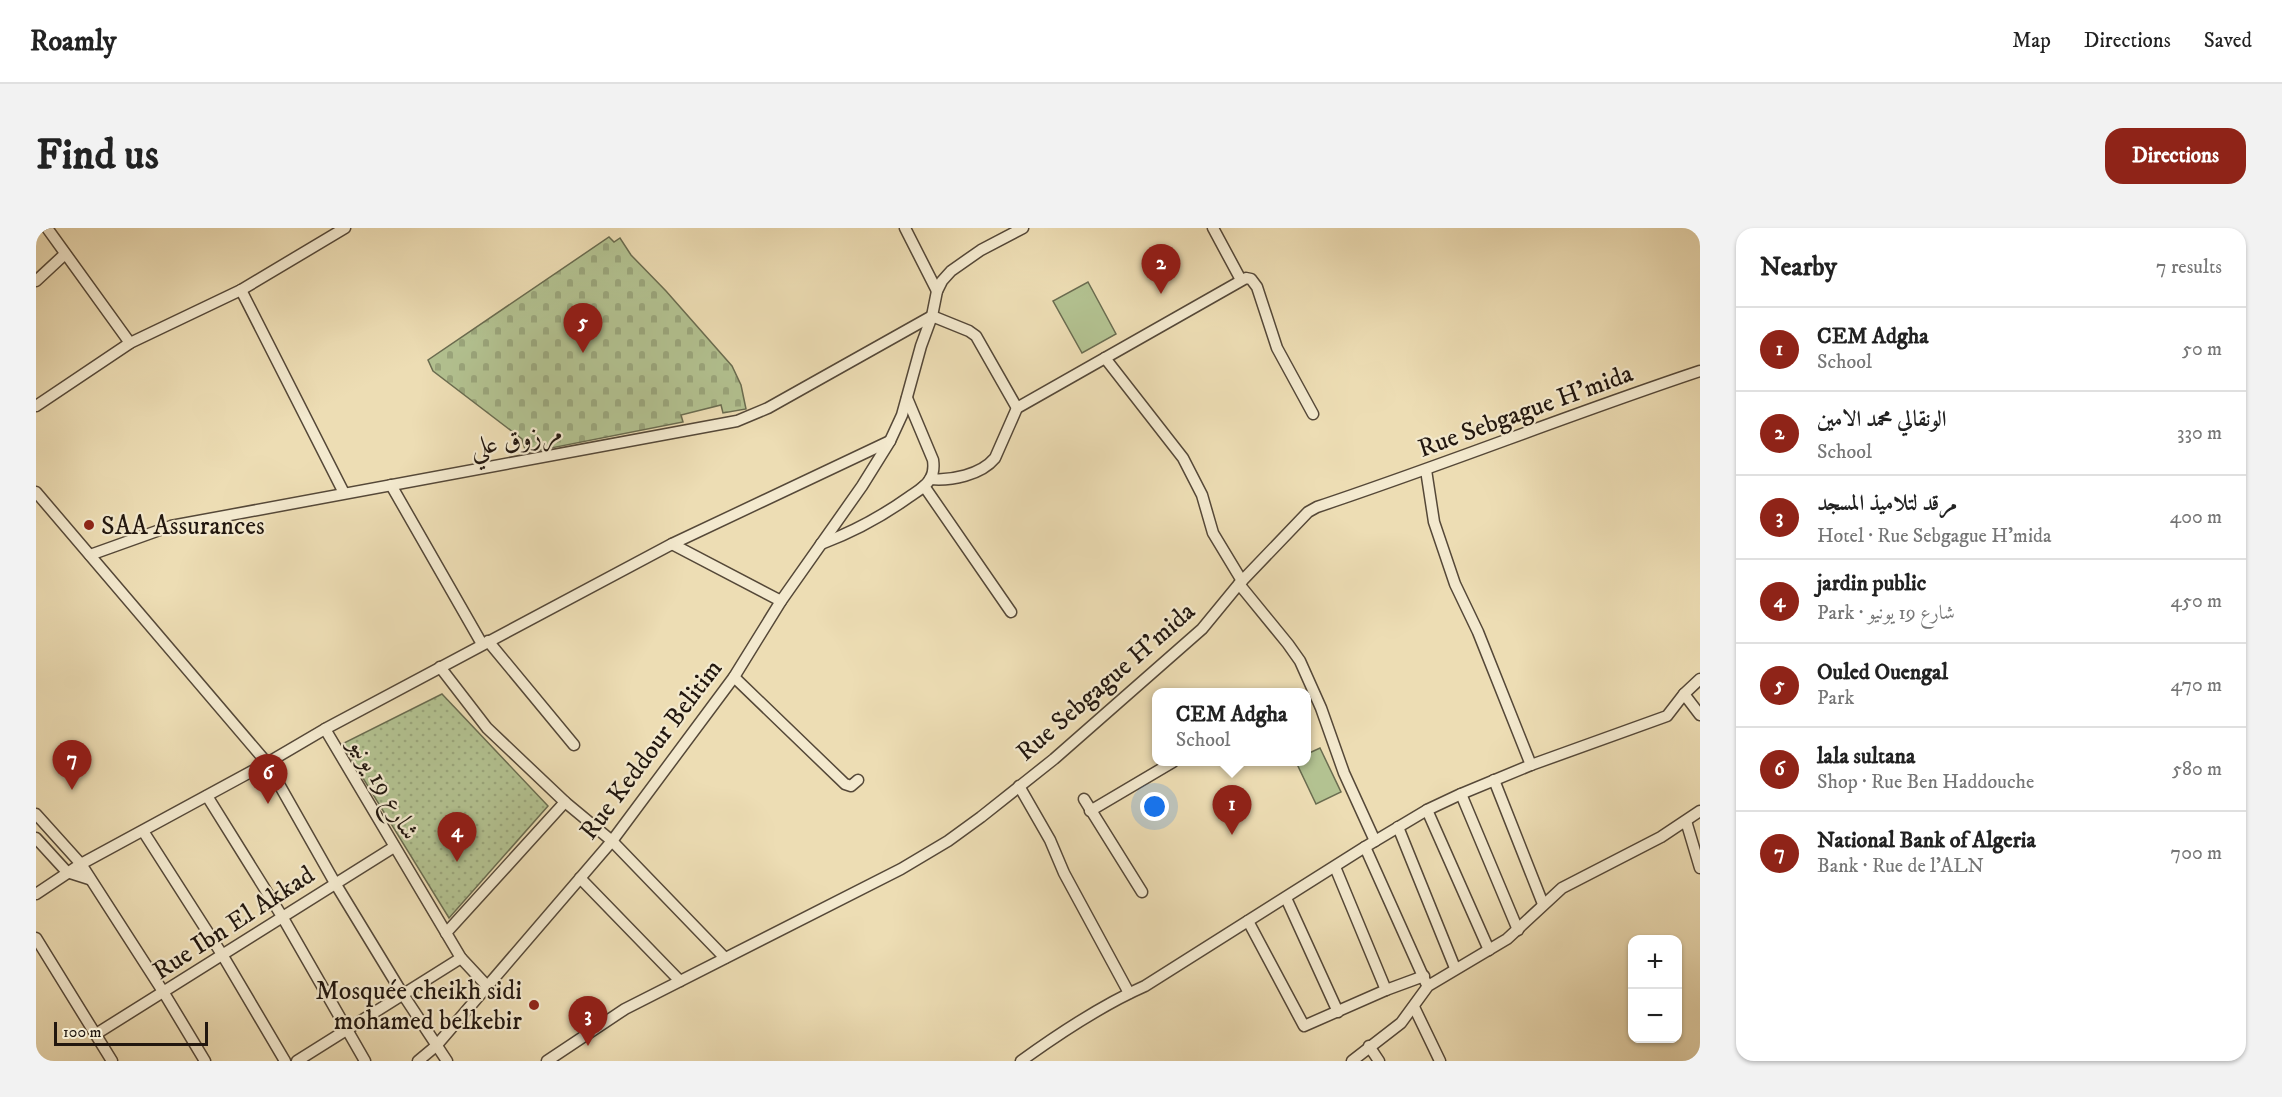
<!DOCTYPE html>
<meta charset="utf-8">
<style>
:root{--surface:#fff;--page:#f2f2f2;--text:#222;--muted:#767676;--line:#e0e0e0;--accent:#8f2418}
body{margin:0;font-family:"IM FELL DW Pica",Amiri,serif;background:var(--page);color:var(--text)}
.controls{position:absolute;right:18px;bottom:18px;display:grid;overflow:hidden;border-radius:12px;box-shadow:0 2px 4px #0004}
.controls button{width:54px;height:54px;display:grid;place-items:center;padding:0;border:0;border-bottom:2px solid var(--line);background:var(--surface);color:var(--text);font:30px sans-serif}
.scale{position:absolute;left:18px;bottom:15px;width:154px;box-sizing:border-box;padding-left:6px;border:3px solid #22170f;border-top:0;font-size:16px;line-height:21px;white-space:nowrap;color:#22170f;-webkit-text-stroke:4px #f3e9ce;paint-order:stroke}
.you{position:absolute;left:1119px;top:579px;width:21px;height:21px;margin:-15px;border:4px solid #fff;border-radius:50%;background:#1a73e8;box-shadow:0 0 0 9px #1a73e833}
.badge{display:grid;place-items:center;width:39px;height:39px;border-radius:50%;background:var(--accent);color:#fff;font-size:20px;font-weight:700}
.pin{position:absolute;translate:-50% -50px;filter:drop-shadow(0 2px 3px #0008)}
.pin::after{content:'';position:absolute;top:32px;width:21px;height:18px;background:inherit;clip-path:polygon(0 0,100% 0,50% 100%)}
.popup{position:absolute;left:1116px;top:460px;width:159px;height:78px;box-sizing:border-box;display:grid;place-content:center;border-radius:12px;background:var(--surface);filter:drop-shadow(0 2px 4px #0005);font-size:20px;white-space:nowrap;color:var(--muted)}
.popup b{font-size:22px;color:var(--text)}
.popup::after{content:'';position:absolute;left:50%;top:100%;margin-left:-12px;border:12px solid transparent;border-top-color:var(--surface)}
.list{margin:0;padding:0;list-style:none}
h2{display:flex;justify-content:space-between;align-items:center;height:78px;margin:0;padding:0 24px;font-size:26px}
h2 small{font-size:20px;font-weight:400;color:var(--muted)}
.list li{display:grid;grid-template-columns:39px 1fr auto;gap:18px;align-items:center;box-sizing:border-box;height:84px;padding:0 24px;border-top:2px solid var(--line)}
.list b{display:block;font-size:22px;white-space:nowrap}
.list p{margin:0;font-size:20px;white-space:nowrap;color:var(--muted)}
.list em{font-size:20px;font-style:normal;color:var(--muted)}
.map{position:relative;flex:none;width:1664px;height:833px;overflow:hidden;border-radius:18px}
header{display:flex;align-items:center;gap:36px;box-sizing:border-box;height:84px;padding:0 30px;background:var(--surface);border-bottom:2px solid var(--line)}
header strong{font-size:28px}
nav{display:flex;gap:33px;margin-inline-start:auto;font-size:21px}
.intro{display:flex;align-items:center;justify-content:space-between;box-sizing:border-box;height:144px;padding:0 36px}
h1{margin:0;font-size:42px}
.button{padding:15px 27px;border-radius:18px;background:var(--accent);color:#fff;font-size:21px;font-weight:700}
main{display:flex;gap:36px;padding:0 36px}
aside{flex:1;background:var(--surface);border-radius:18px;box-shadow:0 2px 4px #0004}
.map>svg:first-child{display:block}
.grass{fill:#b3c291;stroke:#6a6c50;stroke-width:1.5}
.cemetery{fill:url(#cemetery-stones);stroke:#6a6c50;stroke-width:1.5}
.garden{fill:url(#garden-dots);stroke:#6a6c50;stroke-width:1.5}
.lines{fill:none;stroke-linecap:round;stroke-linejoin:round}
.minor-casing{stroke:#554838;stroke-width:13}
.minor{stroke:#f3e9ce;stroke-width:10}
.poi-dot{fill:#8f2418;stroke:#f3e9ce;stroke-width:2}
.labels{text-anchor:middle;stroke-width:4.5;stroke-linejoin:round;paint-order:stroke}
.street-label{font-size:26px;fill:#22170f;stroke:#f3e9ce}
.poi-label{font-size:26px;fill:#22170f;stroke:#f3e9ce;text-anchor:start}
</style>
<header>
<strong>Roamly</strong>
<nav><a>Map</a><a>Directions</a><a>Saved</a></nav>
</header>
<div class="intro"><h1>Find us</h1><a class="button">Directions</a></div>
<main>
<div class="map">
<svg width="1664" height="833" viewBox="0 0 1664 833">
<defs>
<pattern id="cemetery-stones" width="16" height="16" patternUnits="userSpaceOnUse" patternTransform="scale(1.5)"><rect width="16" height="16" fill="#b3c291"/><path d="M2 7V4a2 2 0 0 1 4 0v3zM10 15v-3a2 2 0 0 1 4 0v3z" fill="#9aa67c"/></pattern>
<pattern id="garden-dots" width="8" height="8" patternUnits="userSpaceOnUse" patternTransform="scale(1.5)"><rect width="8" height="8" fill="#b3c291"/><path d="M2 2h.1M6 6h.1" fill="none" stroke="#9aa67c" stroke-width="1.8" stroke-linecap="round"/></pattern>
</defs>
<rect width="100%" height="100%" fill="#edddb4"/>
<filter id="stains"><feTurbulence type="fractalNoise" baseFrequency=".00333" numOctaves="4"/><feColorMatrix values="0 0 0 0 .2 0 0 0 0 .09 0 0 0 0 .02 0 0 0 .5 -.17"/></filter>
<radialGradient id="worn" r=".72"><stop offset=".6" stop-color="#630" stop-opacity="0"/><stop offset="1" stop-color="#630" stop-opacity=".3"/></radialGradient>
<!-- grass -->
<g class="grass">
<path d="M 1052,54 L 1080,106 L 1046,125 L 1017,73 Z"/>
<path d="M 1284,520 L 1305,564 L 1280,576 L 1260,534 L 1271,534 L 1271,526 Z"/>
</g>
<!-- cemetery -->
<path class="cemetery" d="M 573,9 L 578,14 L 584,10 L 595,27 L 630,63 L 696,138 L 705,157 L 710,181 L 687,185 L 685,177 L 645,187 L 647,194 L 490,225 L 486,211 L 397,143 L 392,132 Z"/>
<!-- garden -->
<path class="garden" d="M 406,466 L 512,578 L 413,690 L 306,516 Z"/>
<g class="lines">
<defs>
<g id="minor">
<path d="M 11,0 L 94,115"/>
<path d="M 869,0 L 901,63"/>
<path d="M 1177,0 L 1205,52"/>
<path d="M 0,53 L 29,26"/>
<path d="M 205,62 L 308,265"/>
<path d="M 896,88 L 933,103 L 940,108 L 981,180"/>
<path d="M 1069,130 L 1147,230 L 1166,267 L 1177,305 L 1206,353"/>
<path d="M 0,178 L 94,115 L 205,62 L 309,0"/>
<path d="M 1390,242 L 1398,294 L 1419,356 L 1442,404 L 1495,537"/>
<path d="M 894,251 C 915,253 945,247 959,230 L 981,180 L 1210,50 L 1215,51 L 1221,59 L 1241,120 L 1277,186"/>
<path d="M 355,257 L 446,416"/>
<path d="M 888,258 L 975,384"/>
<path d="M 0,264 L 231,535 L 299,655 L 366,765 L 411,833"/>
<path d="M 636,316 L 745,373"/>
<path d="M 785,316 C 817,304 845,289 873,269 C 880,264 890,259 894,251 C 898,245 898,239 897,232 L 871,170"/>
<path d="M 54,327 L 135,298 L 701,193 L 732,180 L 896,88"/>
<path d="M 1203,356 L 1252,416 L 1264,433 L 1285,480 L 1308,545 L 1339,613"/>
<path d="M 452,413 L 538,517"/>
<path d="M 404,439 L 451,500 L 529,574 L 576,613 L 689,730"/>
<path d="M 698,449 L 809,556 L 815,558 L 822,552"/>
<path d="M 1648,466 L 1664,487"/>
<path d="M 289,501 L 425,730 L 452,759"/>
<path d="M 1458,552 L 1507,676"/>
<path d="M 983,558 L 1014,612 L 1028,645 L 1093,765"/>
<path d="M 1425,566 L 1482,702"/>
<path d="M 171,568 L 247,690 L 329,833"/>
<path d="M 1048,571 L 1106,664"/>
<path d="M 1391,582 L 1453,722"/>
<path d="M 1054,583 L 1137,534"/>
<path d="M 0,586 L 45,636 L 128,765 L 169,833"/>
<path d="M 1650,593 L 1664,640"/>
<path d="M 1362,599 L 1419,740"/>
<path d="M 107,603 L 187,728 L 249,833"/>
<path d="M 0,610 L 31,644 L 53,651"/>
<path d="M 1329,619 L 1390,755"/>
<path d="M 1299,639 L 1350,762"/>
<path d="M 544,650 L 644,753"/>
<path d="M 0,666 L 45,636 L 231,535 L 289,501 L 636,316 L 854,213"/>
<path d="M 1250,670 L 1302,784"/>
<path d="M 1212,693 L 1268,798 L 1350,762 L 1388,748"/>
<path d="M 410,705 L 529,574"/>
<path d="M 0,710 L 76,833"/>
<path d="M 1378,779 L 1404,833"/>
<path d="M 60,806 L 358,619"/>
<path d="M 1333,818 L 1343,833"/>
<path d="M 261,833 L 425,730"/>
<path d="M 382,833 L 400,818 L 576,613 L 698,449 L 745,373 L 826,258 L 854,213 L 866,187 L 885,118 L 896,88 L 901,63 L 906,53 L 915,43 L 945,22 L 987,0"/>
<path d="M 511,833 L 589,781 L 865,641 L 912,613 L 945,589 L 1018,531 L 1166,401 L 1203,356 L 1272,284 L 1281,279 C 1410,236 1535,186 1664,143"/>
<path d="M 985,833 C 1021,807 1068,776 1109,758 L 1329,619 L 1391,582 L 1425,566 L 1495,537 L 1631,488 L 1648,466 L 1664,451"/>
<path d="M 1316,833 L 1365,795 L 1392,758 L 1471,711 L 1526,660 L 1625,609 L 1664,583"/>
</g>
</defs>
<!-- minor casing -->
<use href="#minor" class="minor-casing"/>
<!-- minor -->
<use href="#minor" class="minor"/>
</g>
<!-- markers -->
<g class="poi-dot">
<circle cx="53" cy="297" r="6"/>
<circle cx="498" cy="777" r="6"/>
</g>
<g class="labels">
<!-- street labels -->
<g class="street-label">
<text transform="translate(1489 182) rotate(-20)" y="9">Rue Sebgague H'mida</text>
<text transform="translate(480 211) rotate(-10)" y="9">مرزوق علي</text>
<text transform="translate(1069 453) rotate(-41)" y="9">Rue Sebgague H'mida</text>
<text transform="translate(614 521) rotate(-53)" y="9">Rue Keddour Belitim</text>
<text transform="translate(349 560) rotate(60)" y="9">شارع 19 يونيو</text>
<text transform="translate(197 694) rotate(-33)" y="9">Rue Ibn El Akkad</text>
</g>
<!-- poi labels -->
<g class="poi-label">
<text x="65" y="306">SAA Assurances</text>
<text x="486" y="771" text-anchor="end">Mosquée cheikh sidi<tspan x="486" dy="30">mohamed belkebir</tspan></text>
</g>
</g>
<rect width="100%" height="100%" filter="url(#stains)"/>
<rect width="100%" height="100%" fill="url(#worn)"/>
</svg>
<div class="controls">
<button>+</button>
<button>−</button>
</div>
<div class="scale">100 m</div>
<div class="you"></div>
<div class="pin badge" style="left:1196px;top:607px">1</div>
<div class="popup"><b>CEM Adgha</b>School</div>
<div class="pin badge" style="left:1125px;top:66px">2</div>
<div class="pin badge" style="left:552px;top:818px">3</div>
<div class="pin badge" style="left:421px;top:634px">4</div>
<div class="pin badge" style="left:547px;top:125px">5</div>
<div class="pin badge" style="left:232px;top:576px">6</div>
<div class="pin badge" style="left:36px;top:562px">7</div>
</div>
<aside>
<h2>Nearby<small>7 results</small></h2>
<ul class="list">
<li><span class="badge">1</span><div><b>CEM Adgha</b><p>School</p></div><em>50 m</em></li>
<li><span class="badge">2</span><div><b>الونقالي محمد الامين</b><p>School</p></div><em>330 m</em></li>
<li><span class="badge">3</span><div><b>مرقد لتلاميذ المسجد</b><p>Hotel · Rue Sebgague H'mida</p></div><em>400 m</em></li>
<li><span class="badge">4</span><div><b>jardin public</b><p>Park · شارع 19 يونيو</p></div><em>450 m</em></li>
<li><span class="badge">5</span><div><b>Ouled Ouengal</b><p>Park</p></div><em>470 m</em></li>
<li><span class="badge">6</span><div><b>lala sultana</b><p>Shop · Rue Ben Haddouche</p></div><em>580 m</em></li>
<li><span class="badge">7</span><div><b>National Bank of Algeria</b><p>Bank · Rue de l'ALN</p></div><em>700 m</em></li>
</ul>
</aside>
</main>
